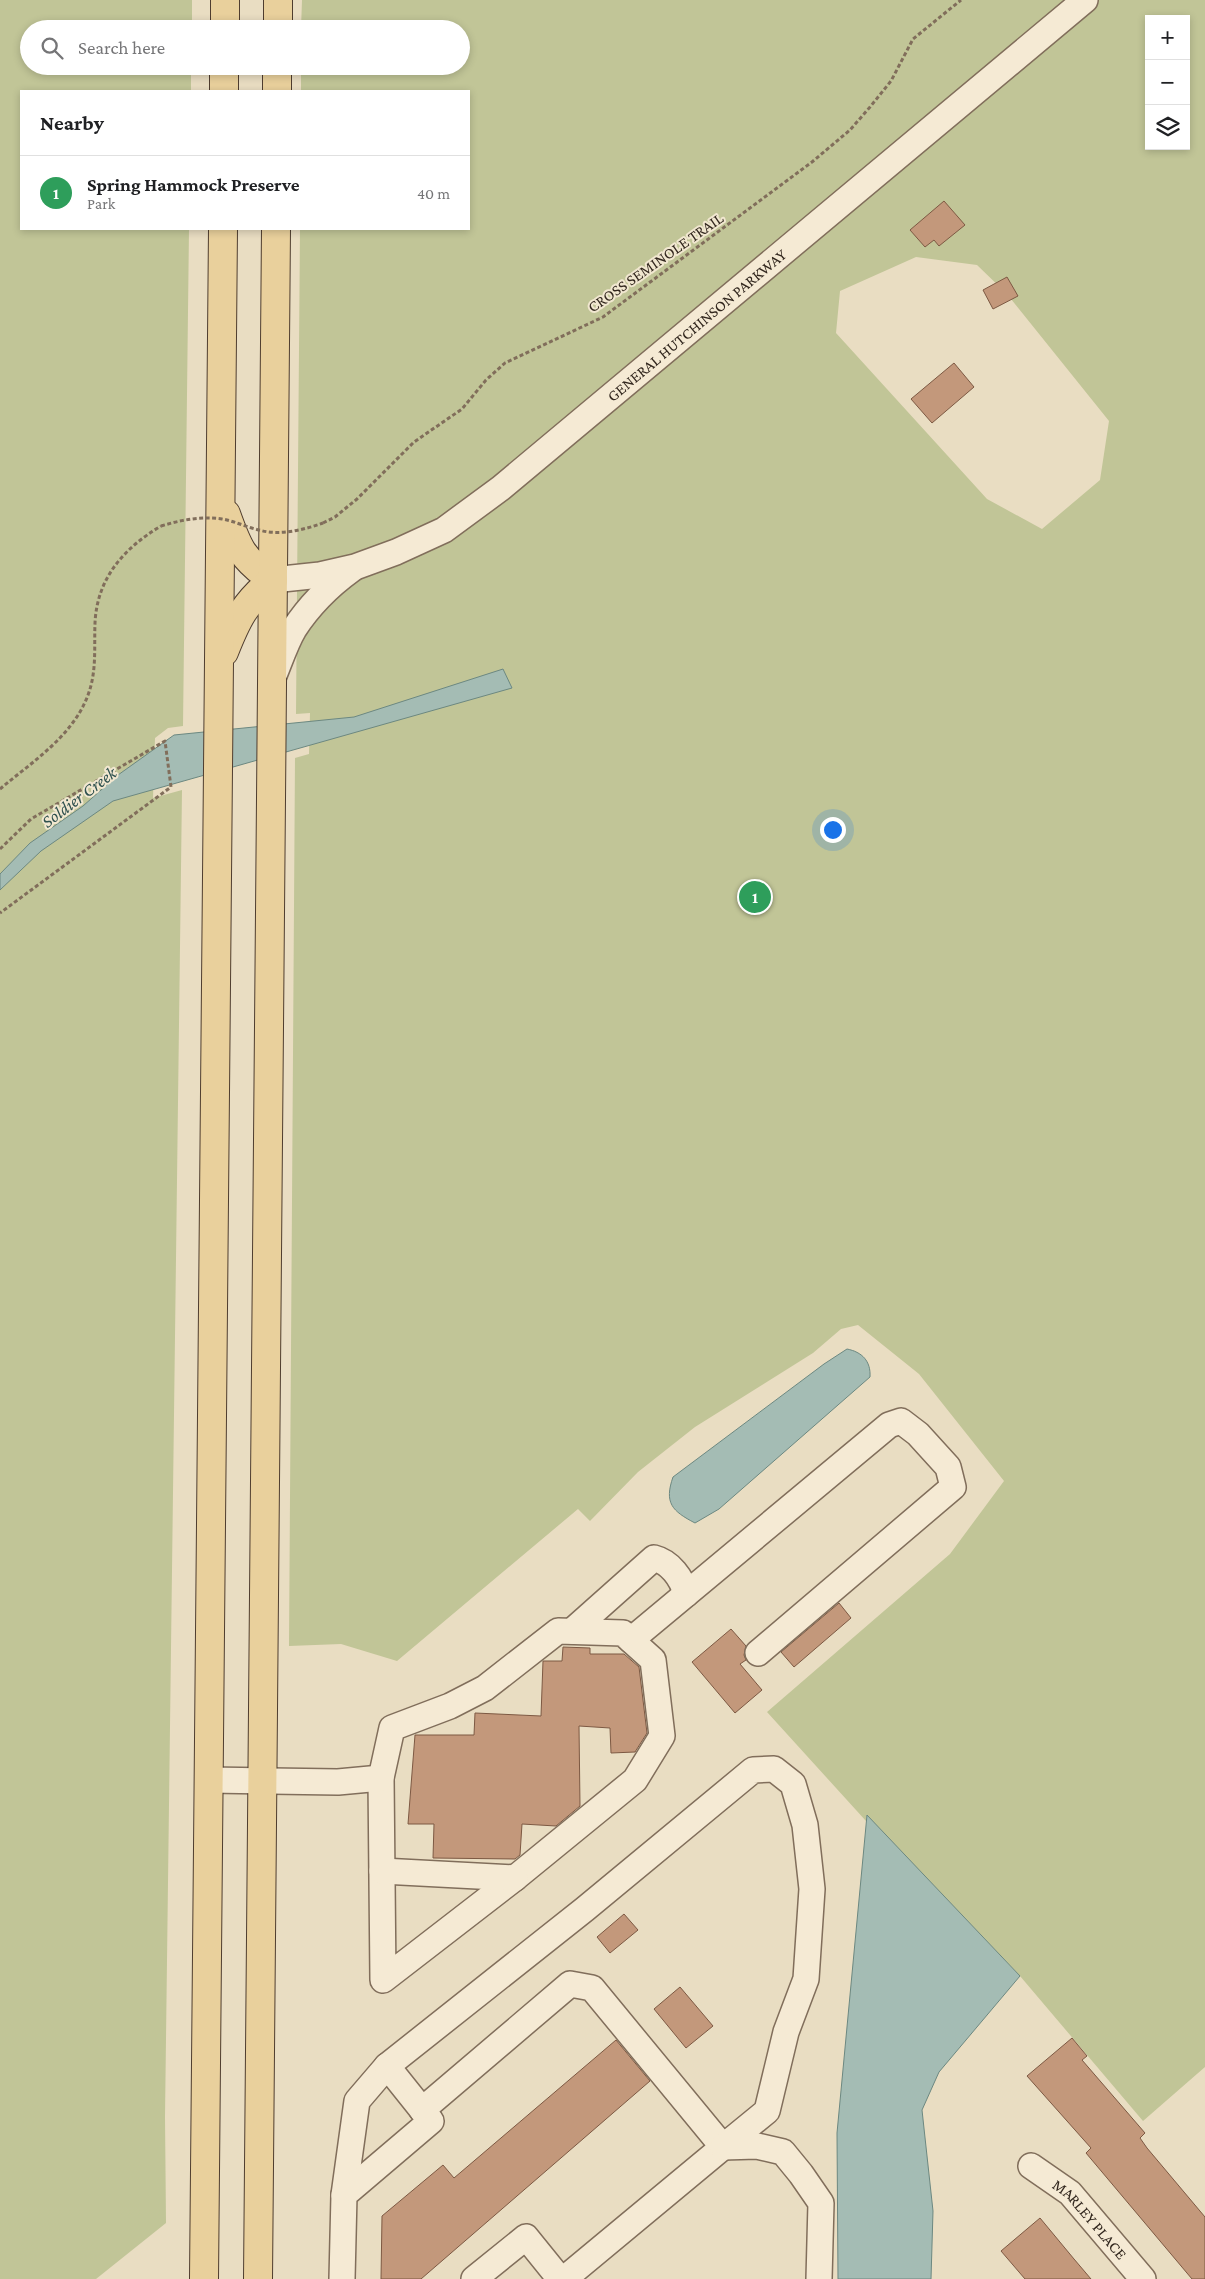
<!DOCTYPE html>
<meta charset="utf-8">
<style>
:root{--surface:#fff;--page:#f2f2f2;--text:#202124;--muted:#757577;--line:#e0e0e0;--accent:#2563eb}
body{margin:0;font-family:"Crimson Pro",serif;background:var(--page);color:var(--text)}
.controls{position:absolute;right:15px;top:15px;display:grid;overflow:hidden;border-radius:0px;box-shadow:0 2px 8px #0003}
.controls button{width:45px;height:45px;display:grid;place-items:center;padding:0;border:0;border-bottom:1px solid var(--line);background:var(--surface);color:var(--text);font:25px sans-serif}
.you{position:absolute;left:832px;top:829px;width:18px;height:18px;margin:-12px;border:4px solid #fff;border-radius:50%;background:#1a73e8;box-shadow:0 0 0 8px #1a73e833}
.badge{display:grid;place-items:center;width:32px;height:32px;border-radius:50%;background:var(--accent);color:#fff;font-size:16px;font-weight:700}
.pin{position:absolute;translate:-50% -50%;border:2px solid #fff;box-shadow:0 1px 5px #0006}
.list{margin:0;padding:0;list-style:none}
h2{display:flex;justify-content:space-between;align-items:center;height:65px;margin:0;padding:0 20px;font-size:21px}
h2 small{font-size:16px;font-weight:400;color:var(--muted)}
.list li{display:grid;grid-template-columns:32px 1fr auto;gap:15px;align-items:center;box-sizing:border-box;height:75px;padding:0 20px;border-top:1px solid var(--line)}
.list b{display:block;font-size:19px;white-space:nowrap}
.list p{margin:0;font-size:16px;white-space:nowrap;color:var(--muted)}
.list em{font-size:16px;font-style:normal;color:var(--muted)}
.icon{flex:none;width:28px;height:28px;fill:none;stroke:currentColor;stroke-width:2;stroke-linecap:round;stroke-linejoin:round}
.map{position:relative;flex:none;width:1205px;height:2279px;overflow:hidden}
.search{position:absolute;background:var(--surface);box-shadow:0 2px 8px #0003;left:20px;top:20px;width:450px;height:55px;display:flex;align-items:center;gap:12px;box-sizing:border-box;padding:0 18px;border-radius:28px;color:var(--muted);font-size:19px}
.panel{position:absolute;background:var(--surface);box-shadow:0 2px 8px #0003;left:20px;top:90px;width:450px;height:140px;border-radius:0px}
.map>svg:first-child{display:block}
.green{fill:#c1c597;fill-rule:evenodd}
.water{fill:#a4bcb4;stroke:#6c8881}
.building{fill:#c3987b;stroke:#7d5943}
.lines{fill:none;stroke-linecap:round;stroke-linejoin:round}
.minor-casing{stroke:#816e5b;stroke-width:28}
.major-casing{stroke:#4f3d2f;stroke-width:30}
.path{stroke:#816e5b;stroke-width:3;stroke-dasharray:4 2.5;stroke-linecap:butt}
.minor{stroke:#f5ead4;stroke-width:25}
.major{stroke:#e9d09c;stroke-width:28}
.path-bridge{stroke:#816e5b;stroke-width:3;stroke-dasharray:4 2.5;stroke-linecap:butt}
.labels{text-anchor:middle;stroke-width:4;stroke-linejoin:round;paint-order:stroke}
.street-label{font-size:16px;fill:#32271e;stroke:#f1e7d0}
.water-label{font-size:18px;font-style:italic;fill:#2e504e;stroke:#f1e7d0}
</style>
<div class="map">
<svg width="1205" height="2279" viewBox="0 0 1205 2279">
<rect width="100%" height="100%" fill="#e9ddc2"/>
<!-- green -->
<g class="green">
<path d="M 0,0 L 192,0 L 192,29 L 29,29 L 29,66 L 191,66 L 191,91 L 21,91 L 21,229 L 189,229 L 183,726 L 168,728 L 155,738 L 153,798 L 182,790 L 165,2117 L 166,2223 L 96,2279 L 0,2279 Z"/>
<path d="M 302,0 L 1205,0 L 1205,2067 L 1143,2121 L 1020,1976 L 867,1816 L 866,1821 L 767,1712 L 950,1554 L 1004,1481 L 919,1374 L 858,1325 L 841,1329 L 813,1353 L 695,1427 L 638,1472 L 590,1521 L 578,1509 L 397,1661 L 341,1644 L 289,1646 L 295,758 L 309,754 L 310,713 L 296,714 L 300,229 L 469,229 L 469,91 L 301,91 L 301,66 L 461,66 L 461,29 L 301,29 ZM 1149,19 L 1186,19 L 1186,146 L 1149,146 ZM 916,257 L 977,265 L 1007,294 L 1109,421 L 1100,480 L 1042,529 L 987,499 L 836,333 L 840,291 Z"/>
</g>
<!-- water -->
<g class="water">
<path d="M 503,669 L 512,688 L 113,801 L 41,851 L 0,890 L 0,874 L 30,843 L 83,806 L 118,775 L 174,735 L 354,717 Z"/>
<path d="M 847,1349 C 862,1352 871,1361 870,1377 L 719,1509 L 695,1523 C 672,1511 664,1503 673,1477 L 824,1364 Z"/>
<path d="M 867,1815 L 1020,1976 L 939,2072 L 922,2110 L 933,2211 L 931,2279 L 838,2279 L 837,2133 Z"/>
</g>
<!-- building -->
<g class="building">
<path d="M 944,201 L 965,225 L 939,246 L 934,240 L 925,247 L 910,230 Z"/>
<path d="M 1007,277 L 1018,296 L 993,309 L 983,290 Z"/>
<path d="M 954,363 L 974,387 L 932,423 L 911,399 Z"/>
<path d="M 839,1603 L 851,1618 L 794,1667 L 781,1652 Z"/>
<path d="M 731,1629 L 746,1646 L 744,1655 L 746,1660 L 740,1664 L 762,1690 L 735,1713 L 692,1662 Z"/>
<path d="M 563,1647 L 590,1648 L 590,1654 L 624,1654 L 639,1667 L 647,1733 L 635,1752 L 611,1753 L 610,1728 L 579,1726 L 580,1806 L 556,1826 L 522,1824 L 520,1855 L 515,1859 L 433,1858 L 434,1824 L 408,1824 L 415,1735 L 474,1735 L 475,1713 L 541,1716 L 543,1661 L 562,1661 Z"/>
<path d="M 624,1914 L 638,1930 L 610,1953 L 597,1937 Z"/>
<path d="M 680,1987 L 713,2026 L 686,2048 L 654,2009 Z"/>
<path d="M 1072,2038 L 1087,2056 L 1082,2060 L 1145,2133 L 1140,2138 L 1147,2148 L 1205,2217 L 1205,2279 L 1192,2279 L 1086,2153 L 1091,2148 L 1027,2076 Z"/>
<path d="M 616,2040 L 650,2081 L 421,2279 L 381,2279 L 382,2216 L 443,2165 L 454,2178 Z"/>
<path d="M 1040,2218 L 1074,2259 L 1091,2279 L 1025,2279 L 1001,2251 Z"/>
</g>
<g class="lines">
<defs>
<g id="minor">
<path id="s1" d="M 273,580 L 320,575 L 355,567 L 396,552 L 444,530 L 501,488 L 1085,0"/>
<path d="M 272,680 C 279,664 285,644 294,629 C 309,606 329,586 351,570"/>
<path d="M 558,1631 L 623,1633 L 653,1660 L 662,1736 L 635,1780 L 515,1878 L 383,1980 L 381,1778 L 392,1728 L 450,1706 L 485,1688 Z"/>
<path d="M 572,1631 L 654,1558 C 670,1562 682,1578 686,1594"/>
<path d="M 631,1640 L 889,1425 L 901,1421 L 918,1434 L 948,1467 L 953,1487 L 758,1653"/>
<path d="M 209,1780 L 338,1782 L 381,1778"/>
<path d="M 382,1871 L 515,1878"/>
<path d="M 422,2110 L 570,1984 L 592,1988 L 723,2147 L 564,2279"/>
<path d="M 723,2147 L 757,2146 L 783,2152 L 801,2174 L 821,2203 L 819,2279"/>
<path id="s2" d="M 1031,2166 L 1070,2193 L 1143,2279"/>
<path d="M 344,2195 L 357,2101 L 387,2066"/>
<path d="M 342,2279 L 344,2195 L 431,2121 L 387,2066 L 585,1909 L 753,1770 L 774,1769 L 793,1784 L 805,1825 L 812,1889 L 806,1979 L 786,2032 L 767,2111 L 723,2147"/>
<path d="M 474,2279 L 526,2237 L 560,2279"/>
</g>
<g id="major">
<path d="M 225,29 L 225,0"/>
<path d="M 278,29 L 278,0"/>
<path d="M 224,91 L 224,66"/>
<path d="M 277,91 L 277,66"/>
<path d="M 226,514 C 238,548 242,559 273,580"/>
<path d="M 224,652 C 237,619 245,602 273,580"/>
<path d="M 204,2279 L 223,229"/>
<path d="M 258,2279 L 276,229"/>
</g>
</defs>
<!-- minor casing -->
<use href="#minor" class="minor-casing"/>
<!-- major casing -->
<use href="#major" class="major-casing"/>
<!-- path -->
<g class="path">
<path d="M 323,523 L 335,517 L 357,499 L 414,442 L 462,409 L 486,380 L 505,363 L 603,317 L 812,162 L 850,130 L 870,107 L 891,81 L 913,39 L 961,0"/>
<path d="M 0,789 C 32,762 73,736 88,695 C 97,671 94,647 95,623 C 97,578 124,548 161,526"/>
<path d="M 0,849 L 31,819 L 165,741 L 171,787 L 0,913"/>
</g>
<!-- minor -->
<use href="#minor" class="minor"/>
<!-- major -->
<use href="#major" class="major"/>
<!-- path-bridge -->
<path class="path-bridge" d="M 161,526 C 181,520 201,516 222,519 C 234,521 246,527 259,530 C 280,536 303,530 323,523"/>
</g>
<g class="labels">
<!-- street labels -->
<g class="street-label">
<text transform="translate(655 262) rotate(-35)" y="6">CROSS SEMINOLE TRAIL</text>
<text dy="6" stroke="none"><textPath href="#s1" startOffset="505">GENERAL HUTCHINSON PARKWAY</textPath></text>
<text dy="6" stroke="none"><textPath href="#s2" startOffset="80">MARLEY PLACE</textPath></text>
</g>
<!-- water labels -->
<g class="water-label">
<text transform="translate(79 797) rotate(-37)" y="6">Soldier Creek</text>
</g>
</g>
</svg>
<div class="controls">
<button>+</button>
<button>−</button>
<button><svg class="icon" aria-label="layers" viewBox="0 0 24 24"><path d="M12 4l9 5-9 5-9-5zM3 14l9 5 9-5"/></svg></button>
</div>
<div class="you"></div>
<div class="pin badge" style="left:755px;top:897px;background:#2e9e5b">1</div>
<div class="search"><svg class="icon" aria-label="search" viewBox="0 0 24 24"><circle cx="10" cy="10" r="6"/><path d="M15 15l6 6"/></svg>Search here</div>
<section class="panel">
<h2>Nearby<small></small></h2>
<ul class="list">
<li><span class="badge" style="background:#2e9e5b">1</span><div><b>Spring Hammock Preserve</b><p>Park</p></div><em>40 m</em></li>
</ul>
</section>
</div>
